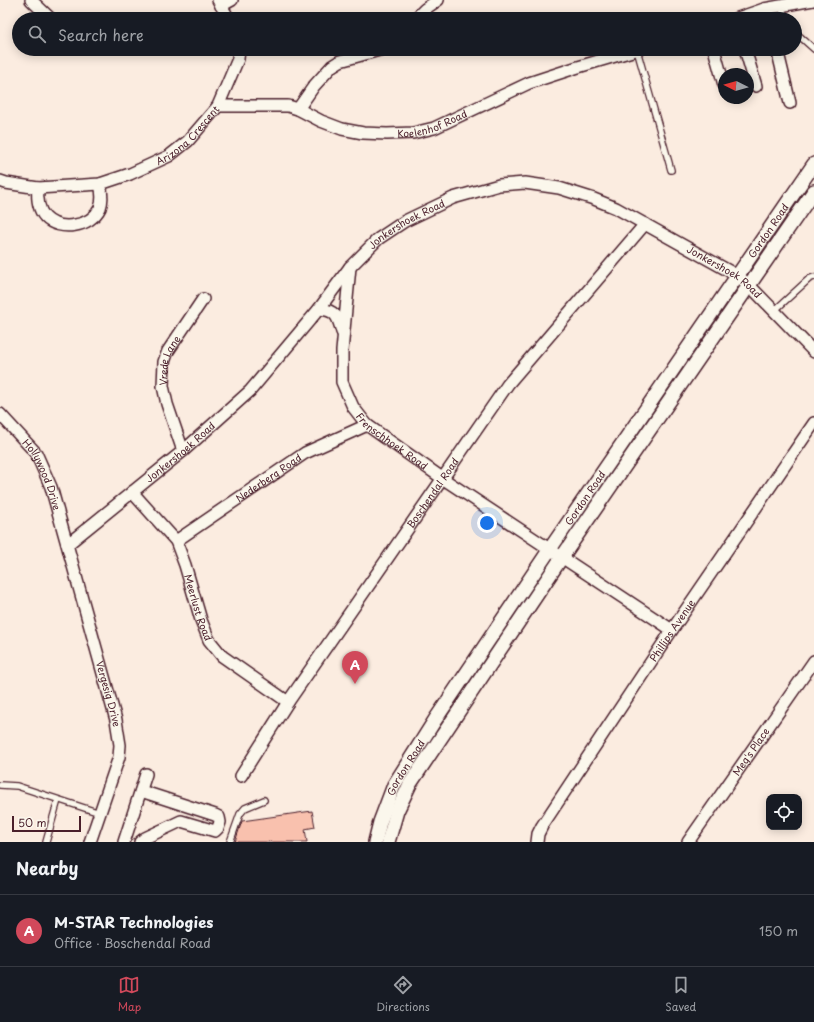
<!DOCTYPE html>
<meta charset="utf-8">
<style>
:root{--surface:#171b24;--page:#20242c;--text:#f1f3f6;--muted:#9ea1a6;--line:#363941;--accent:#d1495b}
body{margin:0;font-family:"Playpen Sans",sans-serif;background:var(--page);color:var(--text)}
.controls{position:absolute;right:12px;bottom:12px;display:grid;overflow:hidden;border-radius:8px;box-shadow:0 2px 10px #0003}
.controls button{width:36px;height:36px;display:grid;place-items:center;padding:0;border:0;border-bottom:1px solid var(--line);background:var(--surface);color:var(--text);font:20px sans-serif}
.compass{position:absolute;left:718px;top:68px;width:36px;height:36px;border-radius:50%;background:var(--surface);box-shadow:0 2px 10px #0003;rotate:275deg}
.scale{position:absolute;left:12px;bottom:10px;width:69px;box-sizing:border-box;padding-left:4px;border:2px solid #4a1f2b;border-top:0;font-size:11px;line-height:14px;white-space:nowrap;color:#4a1f2b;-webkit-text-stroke:3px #fbf7ec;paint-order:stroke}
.you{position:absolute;left:487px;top:523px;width:14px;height:14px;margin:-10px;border:3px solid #fff;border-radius:50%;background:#1a73e8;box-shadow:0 0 0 6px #1a73e833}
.badge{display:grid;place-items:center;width:26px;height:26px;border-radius:50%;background:var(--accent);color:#fff;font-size:13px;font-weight:700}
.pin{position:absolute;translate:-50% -33px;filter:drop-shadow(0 1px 2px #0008)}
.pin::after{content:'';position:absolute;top:21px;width:14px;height:12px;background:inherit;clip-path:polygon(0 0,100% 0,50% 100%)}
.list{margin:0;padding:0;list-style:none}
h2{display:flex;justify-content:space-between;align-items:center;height:52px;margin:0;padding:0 16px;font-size:17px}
h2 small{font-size:13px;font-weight:400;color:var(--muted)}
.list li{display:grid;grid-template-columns:26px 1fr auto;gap:12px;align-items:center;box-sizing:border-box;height:72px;padding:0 16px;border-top:1px solid var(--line)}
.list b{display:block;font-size:15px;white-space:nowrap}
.list p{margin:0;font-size:13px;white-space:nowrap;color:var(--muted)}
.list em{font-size:13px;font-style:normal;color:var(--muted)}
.icon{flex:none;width:22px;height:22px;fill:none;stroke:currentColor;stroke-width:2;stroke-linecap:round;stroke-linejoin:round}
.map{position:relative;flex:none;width:814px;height:842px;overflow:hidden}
.search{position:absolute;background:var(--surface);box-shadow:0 2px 10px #0003;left:12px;right:12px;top:12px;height:44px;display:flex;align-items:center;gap:10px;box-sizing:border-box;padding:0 14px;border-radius:22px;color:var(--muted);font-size:15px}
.sheet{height:124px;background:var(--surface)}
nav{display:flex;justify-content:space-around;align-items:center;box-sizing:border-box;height:56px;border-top:1px solid var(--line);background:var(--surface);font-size:11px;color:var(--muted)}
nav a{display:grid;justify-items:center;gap:2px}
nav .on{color:var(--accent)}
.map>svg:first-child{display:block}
.building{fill:#f9c1ae;stroke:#4a1f2b}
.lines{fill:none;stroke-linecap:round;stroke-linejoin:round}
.service-casing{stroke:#4a1f2b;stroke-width:8}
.minor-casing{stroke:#4a1f2b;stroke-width:14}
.tertiary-casing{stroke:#4a1f2b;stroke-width:16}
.service{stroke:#fbf7ec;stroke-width:5.5}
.minor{stroke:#fbf7ec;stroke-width:11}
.tertiary{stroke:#fbf7ec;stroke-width:13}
.labels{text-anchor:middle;stroke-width:3;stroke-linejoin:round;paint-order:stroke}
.street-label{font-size:10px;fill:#4a1f2b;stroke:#fbf7ec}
</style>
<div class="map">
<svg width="814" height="842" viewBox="0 0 814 842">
<rect width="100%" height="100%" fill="#fbece0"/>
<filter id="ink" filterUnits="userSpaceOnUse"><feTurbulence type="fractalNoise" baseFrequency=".025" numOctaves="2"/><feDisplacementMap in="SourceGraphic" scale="8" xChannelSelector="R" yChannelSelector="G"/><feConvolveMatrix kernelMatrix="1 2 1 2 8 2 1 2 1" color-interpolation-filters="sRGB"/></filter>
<g filter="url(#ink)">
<!-- building -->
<path class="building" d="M 312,811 L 315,827 L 305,829 L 307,842 L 235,842 L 242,821 Z"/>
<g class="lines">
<defs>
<g id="service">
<path d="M 780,6 L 787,19"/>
<path d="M 795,32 L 814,49"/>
<path d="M 637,50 L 671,170"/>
<path d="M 774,311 L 809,279 L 814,277"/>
<path d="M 0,785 L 17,786 L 100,813"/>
<path d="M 46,842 L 58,800"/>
<path d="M 230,842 L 240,814 L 245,808 L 264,800"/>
</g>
<g id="minor">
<path d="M 31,0 L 51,19"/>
<path d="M 218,0 L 229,19"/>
<path d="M 221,6 L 232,0"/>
<path d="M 764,9 L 766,19"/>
<path d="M 415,19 L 425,9 L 438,0"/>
<path d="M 735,19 L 764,9 L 813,0"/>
<path d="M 714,49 L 724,85"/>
<path d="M 745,49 L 756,86"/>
<path d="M 777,49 L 790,103"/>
<path id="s1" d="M 218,106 L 288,106 L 298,109 L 321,121 L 342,129 L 363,133 L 387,134 L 413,133 L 434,128 L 529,83 L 578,67 L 639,49"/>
<path d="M 298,109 L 314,86 L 332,66 L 340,61 L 383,49"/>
<path id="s2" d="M 0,181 L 6,183 L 38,188 L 100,184 L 130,174 L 169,156 L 188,141 L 218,106 L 238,59 L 239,49"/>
<path d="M 38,188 C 37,198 38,209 45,217 C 59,232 91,227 100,208 C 103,200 102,192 100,184"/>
<path id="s3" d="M 350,267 L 342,351 L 342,382 L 353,407 L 367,425 L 442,478 L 672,630"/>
<path d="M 319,309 C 336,310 338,317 342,332"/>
<path id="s4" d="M 0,414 L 36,453 L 51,487 L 116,720 L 120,745 L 119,757 L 90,842"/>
<path id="s5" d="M 183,451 L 167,404 L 163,386 L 164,362 L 168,351 L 203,299"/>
<path id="s6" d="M 132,492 L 176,541 L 185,565 L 201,620 L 209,640 L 222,656 L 288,702"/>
<path id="s7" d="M 176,541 L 305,453 L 367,425"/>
<path id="s8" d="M 68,544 L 183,451 L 250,391 L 319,309 L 350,267 L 378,239 L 405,221 L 453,198 L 499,185 L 525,183 L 559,188 L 594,199 L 616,208 L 738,276 L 750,286 L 814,352"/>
<path id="s9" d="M 241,776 L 288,702 L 508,384 L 645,224"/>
<path d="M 124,842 L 146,774"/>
<path d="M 140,842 L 145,838 L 181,821 L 215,831 L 218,828 L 220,822 L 219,817 L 215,815 L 141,791"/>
<path id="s10" d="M 537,842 L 538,834 L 542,826 L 672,630 L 814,423"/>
<path id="s11" d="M 688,842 L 814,661"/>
</g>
<g id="tertiary">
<path id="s12" d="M 375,842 L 380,822 L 394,785 L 435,720 L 550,549 L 814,164"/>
<path d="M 388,842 L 397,811 L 410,784 L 562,557 L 814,191"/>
</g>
</defs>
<!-- service casing -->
<use href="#service" class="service-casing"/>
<!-- minor casing -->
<use href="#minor" class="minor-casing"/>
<!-- tertiary casing -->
<use href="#tertiary" class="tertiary-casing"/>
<!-- service -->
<use href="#service" class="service"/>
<!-- minor -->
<use href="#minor" class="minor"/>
<!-- tertiary -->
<use href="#tertiary" class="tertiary"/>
</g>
</g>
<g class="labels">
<!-- street labels -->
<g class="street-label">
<text dy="4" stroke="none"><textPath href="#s1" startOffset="221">Koelenhof Road</textPath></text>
<text dy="4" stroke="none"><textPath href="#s2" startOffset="203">Arizona Crescent</textPath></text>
<text dy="4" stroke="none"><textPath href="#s8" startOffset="469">Jonkershoek Road</textPath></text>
<text dy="4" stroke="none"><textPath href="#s12" startOffset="729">Gordon Road</textPath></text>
<text dy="4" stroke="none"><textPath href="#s8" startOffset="817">Jonkershoek Road</textPath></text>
<text dy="4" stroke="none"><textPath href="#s5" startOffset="95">Vrede Lane</textPath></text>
<text dy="4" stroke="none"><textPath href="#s3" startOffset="195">Frenschhoek Road</textPath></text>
<text dy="4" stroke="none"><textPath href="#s8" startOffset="145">Jonkershoek Road</textPath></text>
<text dy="4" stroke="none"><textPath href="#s4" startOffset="75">Hollywood Drive</textPath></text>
<text dy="4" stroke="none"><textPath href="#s7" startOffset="112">Nederberg Road</textPath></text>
<text dy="4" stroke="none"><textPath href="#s9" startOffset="342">Boschendal Road</textPath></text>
<text dy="4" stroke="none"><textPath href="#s12" startOffset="405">Gordon Road</textPath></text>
<text dy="4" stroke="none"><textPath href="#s6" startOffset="136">Meerlust Road</textPath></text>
<text dy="4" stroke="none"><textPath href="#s10" startOffset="252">Phillips Avenue</textPath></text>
<text dy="4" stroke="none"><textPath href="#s4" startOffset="305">Vergesig Drive</textPath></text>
<text dy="4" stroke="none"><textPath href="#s11" startOffset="110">Meg's Place</textPath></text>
<text dy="4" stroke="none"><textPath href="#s12" startOffset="81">Gordon Road</textPath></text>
</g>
</g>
</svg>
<div class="controls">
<button><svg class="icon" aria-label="locate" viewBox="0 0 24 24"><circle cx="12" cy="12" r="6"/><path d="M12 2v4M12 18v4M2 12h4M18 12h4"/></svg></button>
</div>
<svg class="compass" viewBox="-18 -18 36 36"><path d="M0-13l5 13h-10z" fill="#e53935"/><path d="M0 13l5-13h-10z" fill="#9ea1a6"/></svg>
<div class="scale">50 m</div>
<div class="you"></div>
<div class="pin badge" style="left:355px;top:684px">A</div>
<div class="search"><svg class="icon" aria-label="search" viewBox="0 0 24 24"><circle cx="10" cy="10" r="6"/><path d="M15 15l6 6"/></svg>Search here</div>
</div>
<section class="sheet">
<h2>Nearby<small></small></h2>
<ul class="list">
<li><span class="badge">A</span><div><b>M-STAR Technologies</b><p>Office · Boschendal Road</p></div><em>150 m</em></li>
</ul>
</section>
<nav>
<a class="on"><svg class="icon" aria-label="map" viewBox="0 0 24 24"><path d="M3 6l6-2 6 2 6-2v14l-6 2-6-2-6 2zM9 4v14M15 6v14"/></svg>Map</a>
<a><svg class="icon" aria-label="directions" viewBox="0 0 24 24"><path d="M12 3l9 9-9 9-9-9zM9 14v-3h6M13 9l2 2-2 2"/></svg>Directions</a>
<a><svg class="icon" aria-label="saved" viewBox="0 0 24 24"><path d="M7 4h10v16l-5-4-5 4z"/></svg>Saved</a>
</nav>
